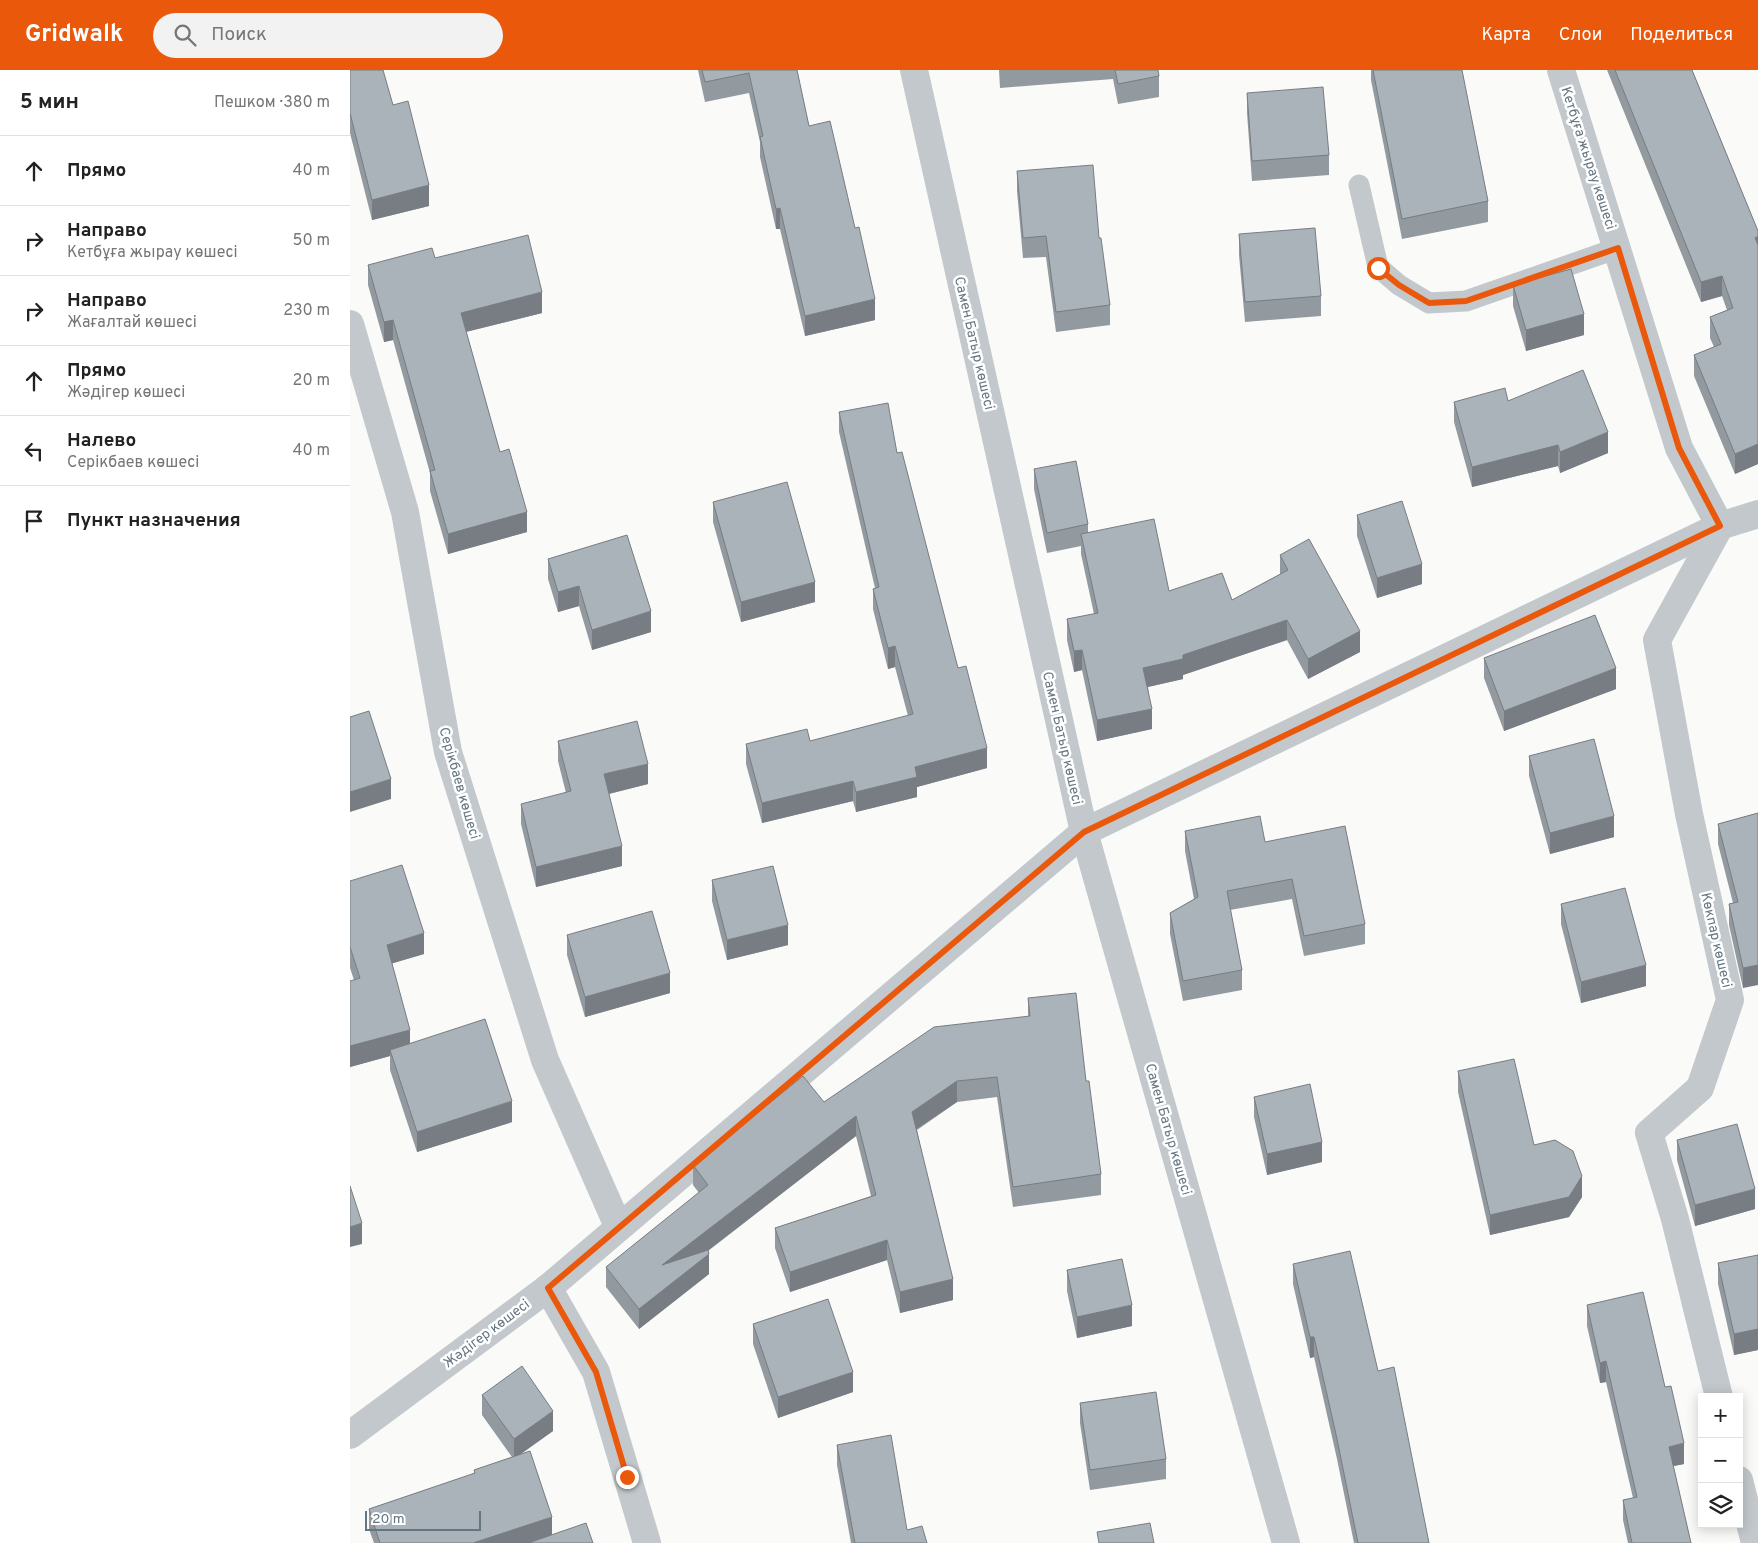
<!DOCTYPE html>
<html lang="ru">
<meta charset="utf-8">
<style>
:root{--surface:#fff;--page:#f2f2f2;--text:#222;--muted:#767676;--line:#e0e0e0;--accent:#ea580c}
body{margin:0;font-family:Overpass,sans-serif;background:var(--page);color:var(--text)}
.controls{position:absolute;right:15px;bottom:15px;display:grid;overflow:hidden;border-radius:0px;box-shadow:0 2px 12px #0003}
.controls button{width:45px;height:45px;display:grid;place-items:center;padding:0;border:0;border-bottom:1px solid var(--line);background:var(--surface);color:var(--text);font:25px sans-serif}
.scale{position:absolute;left:15px;bottom:12px;width:116px;box-sizing:border-box;padding-left:5px;border:2px solid #657683;border-top:0;font-size:14px;line-height:18px;white-space:nowrap;color:#657683;-webkit-text-stroke:4px #fff;paint-order:stroke}
.stop{position:absolute;width:15px;height:15px;margin:-11px;border:4px solid #ea580c;border-radius:50%;background:#fff}
.stop.end{background:#ea580c;border-color:#fff;box-shadow:0 1px 5px #0008}
.list{margin:0;padding:0;list-style:none}
h2{display:flex;justify-content:space-between;align-items:center;height:65px;margin:0;padding:0 20px;font-size:21px}
h2 small{font-size:16px;font-weight:400;color:var(--muted)}
.list li{display:grid;grid-template-columns:32px 1fr auto;gap:15px;align-items:center;box-sizing:border-box;height:70px;padding:0 20px;border-top:1px solid var(--line)}
.list b{display:block;font-size:19px;white-space:nowrap}
.list p{margin:0;font-size:16px;white-space:nowrap;color:var(--muted)}
.list em{font-size:16px;font-style:normal;color:var(--muted)}
.icon{flex:none;width:28px;height:28px;fill:none;stroke:currentColor;stroke-width:2;stroke-linecap:round;stroke-linejoin:round}
.map{position:relative;flex:none;width:1408px;height:1473px;overflow:hidden}
header{display:flex;align-items:center;gap:30px;box-sizing:border-box;height:70px;padding:0 25px;background:var(--accent);color:#fff}
header strong{font-size:24px}
nav{display:flex;gap:28px;margin-inline-start:auto;font-size:18px}
.search{width:350px;height:45px;background:var(--page);display:flex;align-items:center;gap:12px;box-sizing:border-box;padding:0 18px;border-radius:28px;color:var(--muted);font-size:19px}
main{display:flex}
aside{flex:1;background:var(--surface)}
.map>svg:first-child{display:block}
.lines{fill:none;stroke-linecap:round;stroke-linejoin:round}
.service{stroke:#c3c8cc;stroke-width:21}
.minor{stroke:#c3c8cc;stroke-width:28}
.wall{fill:#929a9f}
.shaded-wall{fill:#777d82}
.building{fill:#aab3b9;stroke:#777d82}
.route{stroke:#ea580c;stroke-width:6}
.labels{text-anchor:middle;stroke-width:5;stroke-linejoin:round;paint-order:stroke}
.street-label{font-size:14px;fill:#657683;stroke:#fff}
</style>
<header>
<strong>Gridwalk</strong>
<div class="search"><svg class="icon" aria-label="search" viewBox="0 0 24 24"><circle cx="10" cy="10" r="6"/><path d="M15 15l6 6"/></svg>Поиск</div>
<nav><a>Карта</a><a>Слои</a><a>Поделиться</a></nav>
</header>
<main>
<aside>
<h2>5 мин<small>Пешком · 380 m</small></h2>
<ul class="list">
<li><svg class="icon" aria-label="ahead" viewBox="0 0 24 24"><path d="M12 20V5M6 11l6-6 6 6"/></svg><div><b>Прямо</b></div><em>40 m</em></li>
<li><svg class="icon" aria-label="right" viewBox="0 0 24 24"><path d="M7 20v-9h11M14 6l5 5-5 5"/></svg><div><b>Направо</b><p>Кетбұға жырау көшесі</p></div><em>50 m</em></li>
<li><svg class="icon" aria-label="right" viewBox="0 0 24 24"><path d="M7 20v-9h11M14 6l5 5-5 5"/></svg><div><b>Направо</b><p>Жағалтай көшесі</p></div><em>230 m</em></li>
<li><svg class="icon" aria-label="ahead" viewBox="0 0 24 24"><path d="M12 20V5M6 11l6-6 6 6"/></svg><div><b>Прямо</b><p>Жәдігер көшесі</p></div><em>20 m</em></li>
<li><svg class="icon" aria-label="left" viewBox="0 0 24 24"><path d="M17 20v-9H6M10 6l-5 5 5 5"/></svg><div><b>Налево</b><p>Серікбаев көшесі</p></div><em>40 m</em></li>
<li><svg class="icon" aria-label="arrive" viewBox="0 0 24 24"><path d="M6 21V4h12l-3 4 3 4H6"/></svg><div><b>Пункт назначения</b></div></li>
</ul>
</aside>
<div class="map">
<svg width="1408" height="1473" viewBox="0 0 1408 1473">
<rect width="100%" height="100%" fill="#fafaf8"/>
<g class="lines">
<!-- service -->
<path class="service" d="M 1009,115 L 1028,197 L 1049,215 L 1079,233 L 1116,231 L 1268,178"/>
<!-- minor -->
<g class="minor">
<path d="M 564,0 L 734,762 L 936,1473"/>
<path d="M 1211,0 L 1329,378 L 1370,456"/>
<path d="M 0,254 L 55,442 L 98,682 L 195,990 L 268,1156"/>
<path d="M 198,1218 L 246,1302 L 297,1473"/>
<path d="M 1369,1327 L 1325,1149 L 1299,1063 L 1350,1018 L 1380,930 L 1339,744 L 1307,570 L 1370,456"/>
<path d="M 0,1365 L 198,1218 L 734,762 L 1370,456 L 1408,444"/>
<path d="M 1389,1410 L 1405,1473"/>
</g>
</g>
<!-- wall -->
<g class="wall">
<path d="M 0,0 L 43,35 L 79,136 L 22,150 L 0,63 Z"/>
<path d="M 348,0 L 447,0 L 459,56 L 525,250 L 455,266 L 430,159 L 426,159 L 410,87 L 410,72 L 399,23 L 355,32 Z"/>
<path d="M 649,0 L 808,0 L 809,6 L 809,27 L 768,34 L 763,9 L 650,18 Z"/>
<path d="M 1021,0 L 1023,0 L 1138,131 L 1138,152 L 1052,169 L 1021,10 Z"/>
<path d="M 1257,0 L 1342,0 L 1408,161 L 1408,394 L 1385,404 L 1344,306 L 1344,285 L 1364,277 L 1360,268 L 1360,247 L 1377,240 L 1372,226 L 1351,232 Z"/>
<path d="M 897,23 L 979,85 L 979,105 L 902,111 L 897,43 Z"/>
<path d="M 667,101 L 749,168 L 760,235 L 760,255 L 706,262 L 696,187 L 673,188 L 667,121 Z"/>
<path d="M 889,164 L 971,226 L 971,246 L 895,252 L 889,185 Z"/>
<path d="M 85,188 L 192,243 L 116,262 L 150,382 L 177,462 L 98,484 L 80,421 L 80,403 L 43,270 L 34,272 L 18,215 L 18,195 Z"/>
<path d="M 1163,215 L 1234,265 L 1176,281 L 1163,236 Z"/>
<path d="M 1158,331 L 1258,383 L 1210,403 L 1208,396 L 1122,417 L 1104,352 L 1104,332 Z"/>
<path d="M 489,342 L 547,383 L 608,598 L 637,698 L 567,717 L 567,727 L 506,742 L 503,731 L 412,753 L 396,694 L 396,674 L 460,671 L 558,646 L 545,597 L 538,599 L 523,539 L 523,519 L 525,518 L 489,362 Z"/>
<path d="M 684,399 L 738,454 L 738,463 L 819,521 L 882,530 L 930,504 L 930,485 L 1010,582 L 958,609 L 937,570 L 833,605 L 833,609 L 798,617 L 802,659 L 747,671 L 732,600 L 724,602 L 717,570 L 717,549 L 744,544 L 731,484 L 731,476 L 697,483 L 684,419 Z"/>
<path d="M 363,432 L 465,532 L 391,552 L 363,452 Z"/>
<path d="M 1007,445 L 1072,514 L 1027,528 L 1007,466 Z"/>
<path d="M 198,489 L 301,562 L 242,580 L 229,536 L 208,542 L 198,509 Z"/>
<path d="M 1134,588 L 1266,619 L 1154,661 L 1134,608 Z"/>
<path d="M 208,671 L 298,714 L 259,724 L 272,796 L 186,817 L 171,754 L 171,734 L 216,723 L 208,691 Z"/>
<path d="M 1179,686 L 1264,767 L 1200,784 L 1179,706 Z"/>
<path d="M 1408,743 L 1393,918 L 1379,855 L 1379,834 L 1383,833 L 1368,774 L 1368,754 Z"/>
<path d="M 835,761 L 915,772 L 1015,854 L 1015,874 L 954,886 L 942,829 L 880,840 L 892,900 L 892,920 L 833,931 L 820,864 L 820,843 L 844,829 L 835,781 Z"/>
<path d="M 362,810 L 438,875 L 377,890 L 362,831 Z"/>
<path d="M 0,811 L 74,884 L 42,893 L 60,973 L 162,1052 L 67,1082 L 40,1000 L 40,986 L 0,997 L 0,911 L 4,910 L 0,898 Z"/>
<path d="M 1211,834 L 1296,916 L 1231,933 L 1211,854 Z"/>
<path d="M 217,865 L 320,923 L 235,947 L 217,885 Z"/>
<path d="M 678,928 L 736,1011 L 751,1104 L 751,1125 L 663,1137 L 647,1027 L 607,1032 L 567,1060 L 603,1230 L 550,1243 L 537,1190 L 440,1222 L 425,1178 L 425,1158 L 521,1126 L 506,1066 L 358,1181 L 359,1204 L 289,1259 L 256,1217 L 256,1197 L 349,1123 L 343,1115 L 343,1095 L 474,1032 L 678,947 Z"/>
<path d="M 1108,1001 L 1184,1075 L 1232,1127 L 1219,1147 L 1140,1165 L 1108,1022 Z"/>
<path d="M 904,1027 L 972,1092 L 917,1105 L 904,1047 Z"/>
<path d="M 1327,1070 L 1405,1139 L 1345,1156 L 1327,1090 Z"/>
<path d="M 1408,1185 L 1408,1280 L 1384,1285 L 1368,1214 L 1368,1193 Z"/>
<path d="M 943,1194 L 1028,1301 L 1079,1473 L 1004,1473 L 987,1389 L 964,1287 L 960,1288 L 943,1214 Z"/>
<path d="M 717,1200 L 782,1256 L 727,1268 L 717,1221 Z"/>
<path d="M 1237,1235 L 1315,1317 L 1334,1394 L 1323,1396 L 1341,1473 L 1278,1473 L 1273,1450 L 1273,1430 L 1283,1428 L 1256,1312 L 1250,1313 L 1237,1256 Z"/>
<path d="M 403,1254 L 503,1322 L 428,1348 L 403,1274 Z"/>
<path d="M 132,1325 L 203,1361 L 170,1384 L 202,1465 L 243,1473 L 24,1473 L 19,1459 L 19,1439 L 124,1404 L 124,1400 L 162,1387 L 132,1345 Z"/>
<path d="M 730,1333 L 816,1389 L 816,1409 L 740,1420 L 730,1353 Z"/>
<path d="M 487,1375 L 557,1460 L 577,1473 L 501,1473 L 487,1395 Z"/>
</g>
<!-- shaded-wall -->
<g class="shaded-wall">
<path d="M 79,115 L 79,136 L 22,150 L 22,130 Z"/>
<path d="M 430,138 L 430,159 L 426,159 L 426,139 Z"/>
<path d="M 1408,166 L 1408,187 L 1405,168 Z"/>
<path d="M 1372,206 L 1372,226 L 1351,232 L 1351,212 Z"/>
<path d="M 192,222 L 192,243 L 111,263 L 111,243 Z"/>
<path d="M 525,229 L 525,250 L 455,266 L 455,246 Z"/>
<path d="M 1234,244 L 1234,265 L 1176,281 L 1176,260 Z"/>
<path d="M 43,250 L 43,270 L 34,272 L 34,252 Z"/>
<path d="M 1258,362 L 1258,383 L 1210,403 L 1210,382 Z"/>
<path d="M 1408,374 L 1408,394 L 1385,404 L 1385,384 Z"/>
<path d="M 1208,375 L 1208,396 L 1122,417 L 1122,397 Z"/>
<path d="M 177,442 L 177,462 L 98,484 L 98,464 Z"/>
<path d="M 1072,494 L 1072,514 L 1027,528 L 1027,508 Z"/>
<path d="M 465,512 L 465,532 L 391,552 L 391,532 Z"/>
<path d="M 229,516 L 229,536 L 208,542 L 208,522 Z"/>
<path d="M 301,541 L 301,562 L 242,580 L 242,560 Z"/>
<path d="M 937,550 L 937,570 L 833,605 L 833,609 L 793,618 L 793,598 Z"/>
<path d="M 1010,561 L 1010,582 L 958,609 L 958,589 Z"/>
<path d="M 545,576 L 545,597 L 538,599 L 538,578 Z"/>
<path d="M 732,580 L 732,600 L 724,602 L 724,581 Z"/>
<path d="M 1266,598 L 1266,619 L 1154,661 L 1154,641 Z"/>
<path d="M 802,639 L 802,659 L 747,671 L 747,650 Z"/>
<path d="M 637,678 L 637,698 L 567,717 L 567,727 L 506,742 L 506,722 L 565,697 Z"/>
<path d="M 298,694 L 298,714 L 254,725 L 254,704 Z"/>
<path d="M 41,709 L 41,729 L 0,742 L 0,722 Z"/>
<path d="M 503,711 L 503,731 L 412,753 L 412,733 Z"/>
<path d="M 1264,746 L 1264,767 L 1200,784 L 1200,763 Z"/>
<path d="M 272,776 L 272,796 L 186,817 L 186,797 Z"/>
<path d="M 438,855 L 438,875 L 377,890 L 377,870 Z"/>
<path d="M 74,863 L 74,884 L 37,895 L 37,875 Z"/>
<path d="M 1296,895 L 1296,916 L 1231,933 L 1231,912 Z"/>
<path d="M 1408,895 L 1408,915 L 1393,918 L 1393,898 Z"/>
<path d="M 320,903 L 320,923 L 235,947 L 235,927 Z"/>
<path d="M 60,960 L 60,980 L 40,980 L 40,986 L 0,997 L 0,976 Z"/>
<path d="M 607,1011 L 607,1032 L 562,1062 L 562,1042 Z"/>
<path d="M 162,1031 L 162,1052 L 67,1082 L 67,1062 Z"/>
<path d="M 506,1046 L 506,1066 L 312,1216 L 312,1195 Z"/>
<path d="M 972,1072 L 972,1092 L 917,1105 L 917,1084 Z"/>
<path d="M 1232,1106 L 1232,1127 L 1219,1147 L 1140,1165 L 1140,1145 Z"/>
<path d="M 1405,1119 L 1405,1139 L 1345,1156 L 1345,1135 Z"/>
<path d="M 12,1153 L 12,1174 L 0,1177 L 0,1157 Z"/>
<path d="M 537,1170 L 537,1190 L 440,1222 L 440,1202 Z"/>
<path d="M 359,1184 L 359,1204 L 289,1259 L 289,1239 Z"/>
<path d="M 603,1209 L 603,1230 L 550,1243 L 550,1222 Z"/>
<path d="M 782,1235 L 782,1256 L 727,1268 L 727,1247 Z"/>
<path d="M 1408,1259 L 1408,1280 L 1384,1285 L 1384,1264 Z"/>
<path d="M 960,1267 L 964,1267 L 964,1287 L 960,1288 Z"/>
<path d="M 1256,1291 L 1256,1312 L 1250,1313 L 1250,1293 Z"/>
<path d="M 503,1302 L 503,1322 L 428,1348 L 428,1327 Z"/>
<path d="M 203,1341 L 203,1361 L 164,1389 L 164,1369 Z"/>
<path d="M 1334,1373 L 1334,1394 L 1319,1397 L 1319,1377 Z"/>
<path d="M 202,1447 L 202,1467 L 181,1473 L 123,1473 Z"/>
</g>
<!-- building -->
<g class="building">
<path d="M 0,0 L 33,0 L 43,35 L 58,31 L 79,115 L 22,130 L 0,43 Z"/>
<path d="M 352,0 L 447,0 L 459,56 L 480,51 L 505,158 L 509,157 L 525,229 L 455,246 L 430,138 L 426,139 L 410,67 L 413,66 L 399,3 L 355,12 Z"/>
<path d="M 765,0 L 808,0 L 809,6 L 768,14 Z"/>
<path d="M 1023,0 L 1112,0 L 1138,131 L 1052,149 Z"/>
<path d="M 1265,0 L 1342,0 L 1408,161 L 1408,166 L 1405,168 L 1408,175 L 1408,374 L 1385,384 L 1344,285 L 1371,274 L 1360,247 L 1383,238 L 1372,206 L 1351,212 Z"/>
<path d="M 973,17 L 979,85 L 902,91 L 897,23 Z"/>
<path d="M 743,95 L 749,168 L 751,168 L 760,235 L 706,242 L 696,166 L 673,168 L 667,101 Z"/>
<path d="M 965,158 L 971,226 L 895,232 L 889,164 Z"/>
<path d="M 178,165 L 192,222 L 111,243 L 150,382 L 159,379 L 177,442 L 98,464 L 80,401 L 85,400 L 43,250 L 34,252 L 18,195 L 82,178 L 85,188 Z"/>
<path d="M 1221,199 L 1234,244 L 1176,260 L 1163,215 Z"/>
<path d="M 1233,300 L 1258,362 L 1210,382 L 1208,375 L 1122,397 L 1104,332 L 1155,318 L 1158,331 Z"/>
<path d="M 538,333 L 547,383 L 552,382 L 608,598 L 616,596 L 637,678 L 565,697 L 567,707 L 506,722 L 503,711 L 412,733 L 396,674 L 457,659 L 460,671 L 563,644 L 545,576 L 538,578 L 523,519 L 529,517 L 489,342 Z"/>
<path d="M 726,391 L 738,454 L 697,463 L 684,399 Z"/>
<path d="M 437,412 L 465,512 L 391,532 L 363,432 Z"/>
<path d="M 1052,431 L 1072,494 L 1027,508 L 1007,445 Z"/>
<path d="M 804,449 L 819,521 L 872,503 L 882,530 L 938,500 L 930,485 L 959,469 L 1010,561 L 958,589 L 937,550 L 833,585 L 833,589 L 793,598 L 802,639 L 747,650 L 732,580 L 724,581 L 717,549 L 748,543 L 731,464 Z"/>
<path d="M 277,465 L 301,541 L 242,560 L 229,516 L 208,522 L 198,489 Z"/>
<path d="M 1245,545 L 1266,598 L 1154,641 L 1134,588 Z"/>
<path d="M 19,641 L 41,709 L 0,722 L 0,647 Z"/>
<path d="M 287,651 L 298,694 L 254,704 L 272,776 L 186,797 L 171,734 L 221,721 L 208,671 Z"/>
<path d="M 1244,669 L 1264,746 L 1200,763 L 1179,686 Z"/>
<path d="M 1408,743 L 1408,895 L 1393,898 L 1379,834 L 1388,832 L 1368,754 Z"/>
<path d="M 910,746 L 915,772 L 995,756 L 1015,854 L 954,866 L 942,809 L 877,821 L 892,900 L 833,911 L 820,843 L 848,827 L 835,761 Z"/>
<path d="M 52,795 L 74,863 L 37,875 L 60,960 L 0,976 L 0,911 L 10,908 L 0,877 L 0,811 Z"/>
<path d="M 423,796 L 438,855 L 377,870 L 362,810 Z"/>
<path d="M 1275,818 L 1296,895 L 1231,912 L 1211,834 Z"/>
<path d="M 302,841 L 320,903 L 235,927 L 217,865 Z"/>
<path d="M 726,923 L 736,1011 L 739,1011 L 751,1104 L 663,1117 L 647,1007 L 607,1011 L 562,1042 L 603,1209 L 550,1222 L 537,1170 L 440,1202 L 425,1158 L 526,1125 L 506,1046 L 312,1195 L 358,1180 L 359,1184 L 289,1239 L 256,1197 L 358,1115 L 343,1095 L 453,1006 L 474,1032 L 584,957 L 680,946 L 678,928 Z"/>
<path d="M 135,949 L 162,1031 L 67,1062 L 40,980 Z"/>
<path d="M 1164,989 L 1184,1075 L 1205,1070 L 1223,1081 L 1232,1106 L 1219,1127 L 1140,1145 L 1108,1001 Z"/>
<path d="M 960,1014 L 972,1072 L 917,1084 L 904,1027 Z"/>
<path d="M 1387,1054 L 1405,1119 L 1345,1135 L 1327,1070 Z"/>
<path d="M 0,1116 L 12,1153 L 0,1157 Z"/>
<path d="M 1000,1181 L 1028,1301 L 1044,1297 L 1079,1473 L 1008,1473 L 987,1369 L 964,1267 L 960,1267 L 943,1194 Z"/>
<path d="M 1408,1185 L 1408,1259 L 1384,1264 L 1368,1193 Z"/>
<path d="M 772,1189 L 782,1235 L 727,1247 L 717,1200 Z"/>
<path d="M 1293,1222 L 1315,1317 L 1321,1316 L 1334,1373 L 1319,1377 L 1341,1473 L 1282,1473 L 1273,1430 L 1287,1427 L 1256,1291 L 1250,1293 L 1237,1235 Z"/>
<path d="M 478,1229 L 503,1302 L 428,1327 L 403,1254 Z"/>
<path d="M 172,1296 L 203,1341 L 164,1369 L 132,1325 Z"/>
<path d="M 806,1322 L 816,1389 L 740,1400 L 730,1333 Z"/>
<path d="M 541,1365 L 557,1460 L 572,1456 L 577,1473 L 505,1473 L 487,1375 Z"/>
<path d="M 180,1381 L 202,1447 L 123,1473 L 30,1473 L 19,1439 L 125,1403 L 124,1400 Z"/>
<path d="M 236,1453 L 243,1473 L 181,1473 L 181,1472 Z"/>
<path d="M 800,1453 L 804,1473 L 749,1473 L 747,1462 Z"/>
</g>
<g class="lines">
<!-- route -->
<path class="route" d="M 277,1407 L 246,1302 L 198,1218 L 734,762 L 1370,456 L 1329,378 L 1268,178 L 1116,231 L 1079,233 L 1049,215 L 1028,198"/>
</g>
<g class="labels">
<!-- street labels -->
<g class="street-label">
<text transform="translate(1239 88) rotate(72)" y="5">Кетбұға жырау көшесі</text>
<text transform="translate(625 273) rotate(77)" y="5">Самен Батыр көшесі</text>
<text transform="translate(713 668) rotate(77)" y="5">Самен Батыр көшесі</text>
<text transform="translate(110 713) rotate(74)" y="5">Серікбаев көшесі</text>
<text transform="translate(1367 870) rotate(77)" y="5">Көкпар көшесі</text>
<text transform="translate(819 1059) rotate(74)" y="5">Самен Батыр көшесі</text>
<text transform="translate(136 1263) rotate(-37)" y="5">Жәдігер көшесі</text>
</g>
</g>
</svg>
<div class="controls">
<button>+</button>
<button>−</button>
<button><svg class="icon" aria-label="layers" viewBox="0 0 24 24"><path d="M12 4l9 5-9 5-9-5zM3 14l9 5 9-5"/></svg></button>
</div>
<div class="scale">20 m</div>
<div class="stop" style="left:1028px;top:198px"></div>
<div class="stop end" style="left:277px;top:1407px"></div>
</div>
</main>
